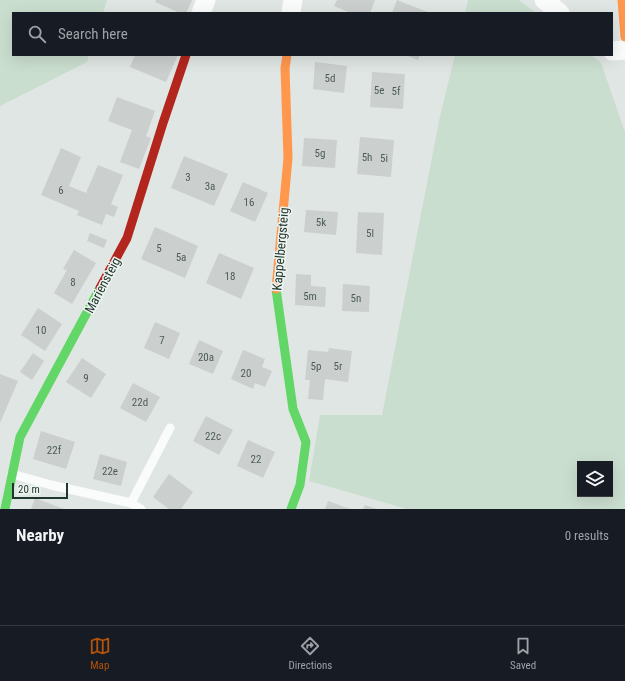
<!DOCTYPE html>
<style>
:root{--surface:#171b24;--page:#20242c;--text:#f1f3f6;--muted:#9ea1a6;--line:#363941;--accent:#b45309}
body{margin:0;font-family:"Roboto Condensed",sans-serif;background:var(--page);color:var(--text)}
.controls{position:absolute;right:12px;bottom:12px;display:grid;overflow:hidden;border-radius:0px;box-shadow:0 4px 16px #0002}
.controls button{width:36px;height:36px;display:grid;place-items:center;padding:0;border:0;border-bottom:1px solid var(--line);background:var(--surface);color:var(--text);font:20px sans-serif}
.scale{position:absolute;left:12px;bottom:10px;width:56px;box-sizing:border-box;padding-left:4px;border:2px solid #21362e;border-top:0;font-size:11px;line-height:14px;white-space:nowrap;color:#21362e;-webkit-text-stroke:3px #eef5f1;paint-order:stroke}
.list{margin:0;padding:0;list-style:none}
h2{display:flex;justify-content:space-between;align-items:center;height:52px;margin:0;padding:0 16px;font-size:17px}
h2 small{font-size:13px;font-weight:400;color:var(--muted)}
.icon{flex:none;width:22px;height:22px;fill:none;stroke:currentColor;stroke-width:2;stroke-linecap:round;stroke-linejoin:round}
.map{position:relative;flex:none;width:625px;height:509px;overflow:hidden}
.search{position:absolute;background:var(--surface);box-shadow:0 4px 16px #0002;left:12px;right:12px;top:12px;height:44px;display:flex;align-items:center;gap:10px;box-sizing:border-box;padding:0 14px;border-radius:0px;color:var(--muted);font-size:15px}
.sheet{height:116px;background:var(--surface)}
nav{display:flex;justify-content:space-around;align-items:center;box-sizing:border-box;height:56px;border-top:1px solid var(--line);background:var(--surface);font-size:11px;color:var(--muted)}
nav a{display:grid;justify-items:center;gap:2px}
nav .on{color:var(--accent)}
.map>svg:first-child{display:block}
.green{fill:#cadecf;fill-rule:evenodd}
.building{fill:#cbcfcd}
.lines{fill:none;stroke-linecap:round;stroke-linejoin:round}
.lane{stroke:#fafbfb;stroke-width:9}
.street{stroke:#fafbfb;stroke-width:19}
.fast{stroke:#63d668;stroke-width:9}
.slow{stroke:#ff974d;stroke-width:9}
.jam{stroke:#b3261e;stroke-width:9}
.labels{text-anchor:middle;stroke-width:3;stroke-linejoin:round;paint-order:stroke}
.number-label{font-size:11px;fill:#4c5c56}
.street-label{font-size:13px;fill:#21362e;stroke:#eef5f1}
</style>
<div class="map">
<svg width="625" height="509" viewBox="0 0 625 509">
<rect width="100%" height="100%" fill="#e0e6e3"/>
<!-- green -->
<g class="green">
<path d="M 0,0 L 107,0 L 103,13 L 13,13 L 13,55 L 89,55 L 87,62 L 0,106 Z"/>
<path d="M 468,0 L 519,0 L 536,13 L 465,13 Z"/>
<path d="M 455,55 L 591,55 L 601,63 L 625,132 L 625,509 L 407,509 L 309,481 L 320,415 L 382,415 L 440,116 ZM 580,464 L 610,464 L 610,494 L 580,494 Z"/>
</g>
<!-- building -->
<g class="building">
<path d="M 156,0 L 192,0 L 186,13 L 180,13 L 155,2 Z"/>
<path d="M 337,0 L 375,0 L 370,13 L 351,13 L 334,6 Z"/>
<path d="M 397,0 L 430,13 L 392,13 Z"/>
<path d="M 135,55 L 178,55 L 166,82 L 130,67 Z"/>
<path d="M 406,55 L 420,55 L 418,60 Z"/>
<path d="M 315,62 L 347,66 L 344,93 L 313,89 Z"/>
<path d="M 372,72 L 405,74 L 403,109 L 370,107 Z"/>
<path d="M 117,97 L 155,111 L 146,136 L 151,138 L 139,169 L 120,162 L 132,130 L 108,121 Z"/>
<path d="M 360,137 L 394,140 L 391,177 L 357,174 Z"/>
<path d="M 304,138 L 337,140 L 335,168 L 302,166 Z"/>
<path d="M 61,148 L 81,157 L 69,186 L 86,193 L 98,165 L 123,175 L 111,204 L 118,207 L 114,217 L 106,214 L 102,225 L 77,215 L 79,211 L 41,195 Z"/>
<path d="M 184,156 L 228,174 L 214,206 L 171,188 Z"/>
<path d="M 243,182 L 268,193 L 255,222 L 230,211 Z"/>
<path d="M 306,210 L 338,212 L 336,235 L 304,232 Z"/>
<path d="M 358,212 L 384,213 L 382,255 L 356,253 Z"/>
<path d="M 155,227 L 198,246 L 185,278 L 141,259 Z"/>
<path d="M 90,233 L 107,240 L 104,248 L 87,241 Z"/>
<path d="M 74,250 L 96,263 L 72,304 L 54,293 L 67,270 L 63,269 Z"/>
<path d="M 219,253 L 254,268 L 241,299 L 206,283 Z"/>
<path d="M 296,274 L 311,275 L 311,286 L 326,287 L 325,307 L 295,305 Z"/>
<path d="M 343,284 L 370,286 L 369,312 L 342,311 Z"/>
<path d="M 38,308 L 62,324 L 45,351 L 21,335 Z"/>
<path d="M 155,322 L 180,333 L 169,359 L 144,348 Z"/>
<path d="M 199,340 L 223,351 L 213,374 L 189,364 Z"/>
<path d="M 329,348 L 352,351 L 348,382 L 325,379 L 323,400 L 308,399 L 310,380 L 305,380 L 308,350 L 328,352 Z"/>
<path d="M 243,350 L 265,359 L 262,367 L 272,371 L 265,387 L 255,383 L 253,389 L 231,379 Z"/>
<path d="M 33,353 L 44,361 L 32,380 L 20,372 Z"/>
<path d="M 82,358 L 106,374 L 91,398 L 66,382 Z"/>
<path d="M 0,374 L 18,381 L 0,423 Z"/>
<path d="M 133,383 L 160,397 L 146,422 L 120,408 Z"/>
<path d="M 206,416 L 233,430 L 219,455 L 193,441 Z"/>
<path d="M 41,431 L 75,442 L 66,469 L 33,459 Z"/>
<path d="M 248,440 L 275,452 L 263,478 L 237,466 Z"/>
<path d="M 100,454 L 127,462 L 121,486 L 93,479 Z"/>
<path d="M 169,474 L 193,492 L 181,509 L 169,509 L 153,497 Z"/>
<path d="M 35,498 L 64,509 L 31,509 Z"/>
<path d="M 328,501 L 350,509 L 325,509 Z"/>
<path d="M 365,505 L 377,509 L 363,509 Z"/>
</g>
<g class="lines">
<!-- lane -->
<g class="lane">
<path d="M 12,474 L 51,485 L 131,503 L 141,509"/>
<path d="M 131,503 L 170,428"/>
</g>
<!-- street -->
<g class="street">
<path d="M 544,0 L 560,13"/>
<path d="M 201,13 L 206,0"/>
<path d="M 291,13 L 293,0"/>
<path d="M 612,51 L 625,50"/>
</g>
<!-- fast -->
<g class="fast">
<path d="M 276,289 L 293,409 L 306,442 L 300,485 L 291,509"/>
<path d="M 5,509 L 20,437 L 100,288"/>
</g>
<!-- slow -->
<g class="slow">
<path d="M 622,0 L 625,37"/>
<path d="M 276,289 L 288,158 L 285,68 L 287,55"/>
</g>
<!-- jam -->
<path class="jam" d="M 100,288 L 127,238 L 163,123 L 186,55"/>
</g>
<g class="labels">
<!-- number labels -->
<g class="number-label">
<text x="330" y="82">5d</text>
<text x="379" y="94">5e</text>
<text x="396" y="95">5f</text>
<text x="320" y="157">5g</text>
<text x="367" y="161">5h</text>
<text x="384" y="162">5i</text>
<text x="188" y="181">3</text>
<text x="210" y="190">3a</text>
<text x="61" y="194">6</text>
<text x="249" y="206">16</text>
<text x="321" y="226">5k</text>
<text x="370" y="237">5l</text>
<text x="159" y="252">5</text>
<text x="181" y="261">5a</text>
<text x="230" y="280">18</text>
<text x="73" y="286">8</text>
<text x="310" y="300">5m</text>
<text x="356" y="302">5n</text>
<text x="41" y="334">10</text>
<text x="162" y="344">7</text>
<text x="206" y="361">20a</text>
<text x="316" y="370">5p</text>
<text x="338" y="370">5r</text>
<text x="246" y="377">20</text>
<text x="86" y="382">9</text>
<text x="140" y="406">22d</text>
<text x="213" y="440">22c</text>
<text x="54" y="454">22f</text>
<text x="256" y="463">22</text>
<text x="110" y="475">22e</text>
</g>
<!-- street labels -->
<g class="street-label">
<text transform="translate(280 249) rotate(-85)" y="5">Kappelbergsteig</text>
<text transform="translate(102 285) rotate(-62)" y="5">Mariensteig</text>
</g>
</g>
</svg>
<div class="controls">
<button><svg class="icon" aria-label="layers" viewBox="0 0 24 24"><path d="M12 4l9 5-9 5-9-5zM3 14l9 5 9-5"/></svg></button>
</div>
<div class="scale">20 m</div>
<div class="search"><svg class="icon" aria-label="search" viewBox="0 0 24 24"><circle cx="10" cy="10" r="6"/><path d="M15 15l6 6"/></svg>Search here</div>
</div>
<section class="sheet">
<h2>Nearby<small>0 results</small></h2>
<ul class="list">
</ul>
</section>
<nav>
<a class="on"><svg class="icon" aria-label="map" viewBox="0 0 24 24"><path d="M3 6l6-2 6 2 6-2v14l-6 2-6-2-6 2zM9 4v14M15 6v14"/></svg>Map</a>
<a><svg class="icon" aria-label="directions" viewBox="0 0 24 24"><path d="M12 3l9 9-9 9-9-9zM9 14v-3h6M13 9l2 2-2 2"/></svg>Directions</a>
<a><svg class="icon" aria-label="saved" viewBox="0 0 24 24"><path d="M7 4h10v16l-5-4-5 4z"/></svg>Saved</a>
</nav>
